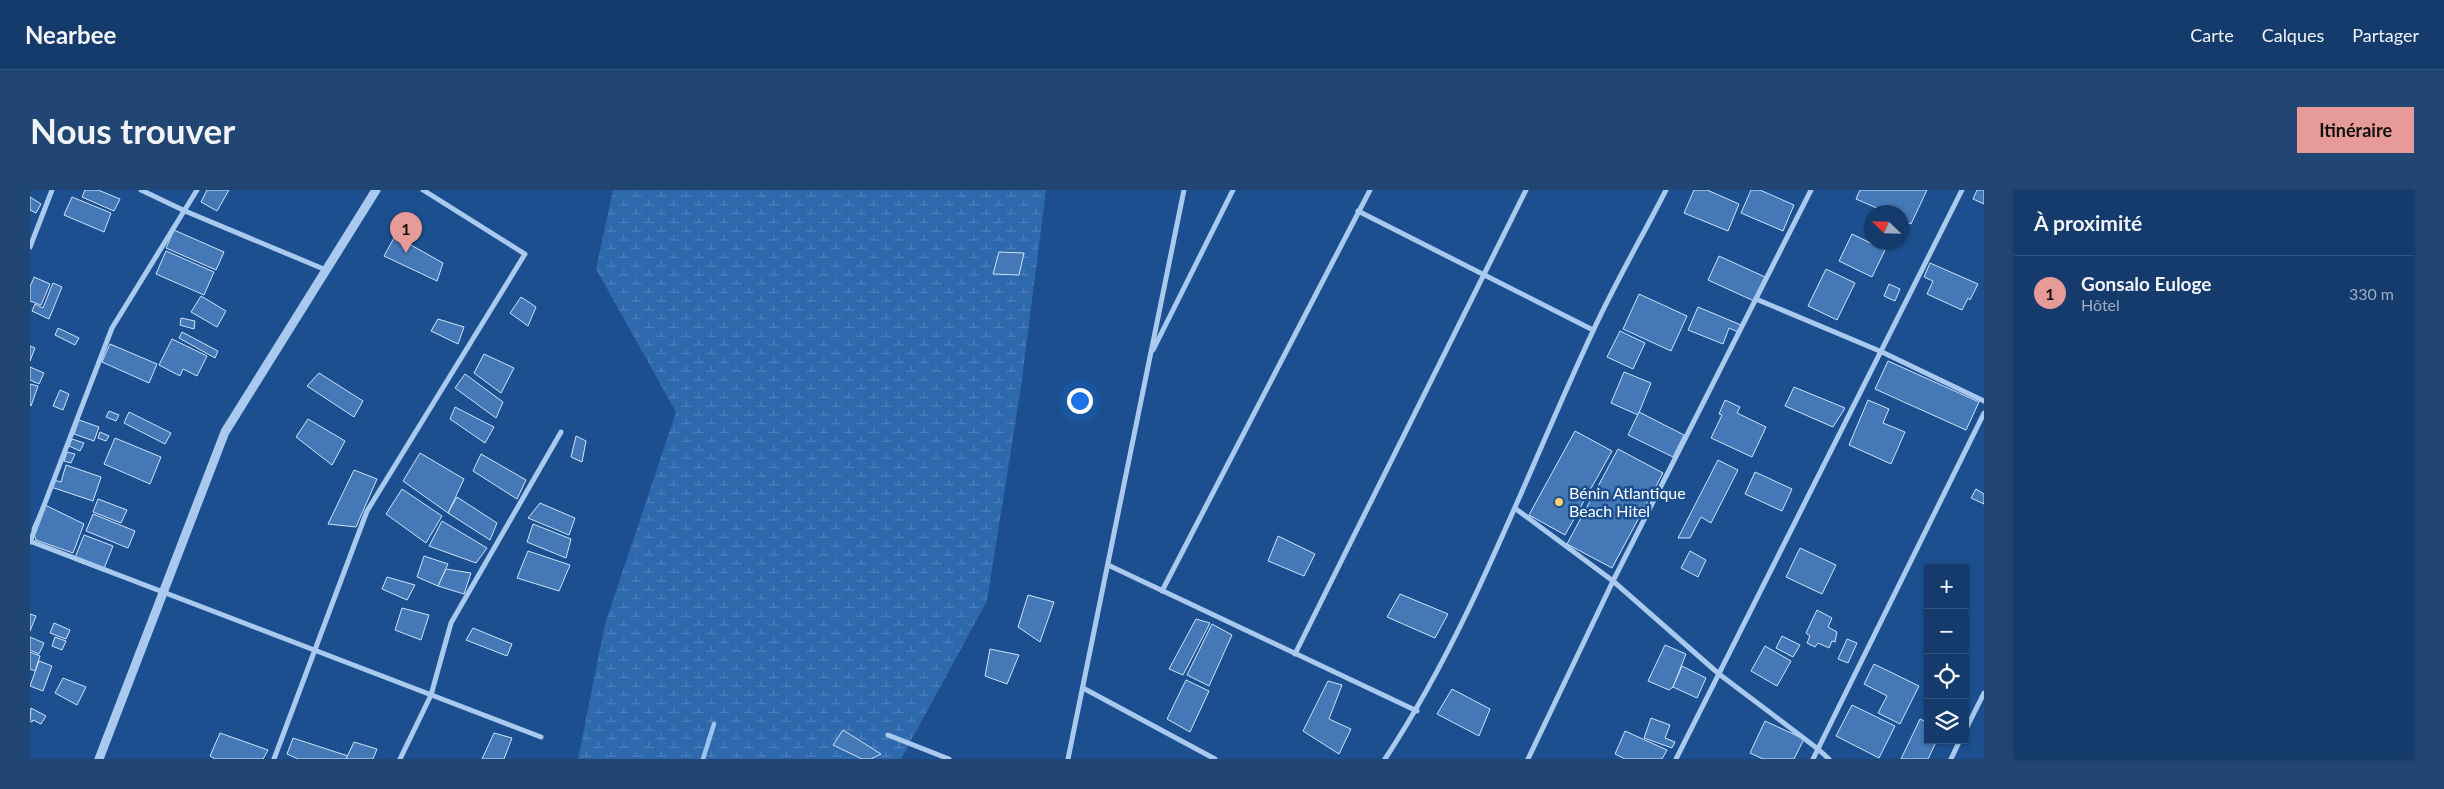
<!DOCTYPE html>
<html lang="fr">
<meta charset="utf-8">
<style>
:root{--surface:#143b6b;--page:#214673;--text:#f1f3f6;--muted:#9dadc1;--line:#33557e;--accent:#e69b98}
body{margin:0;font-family:Lato,sans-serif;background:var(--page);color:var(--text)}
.controls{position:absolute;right:15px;bottom:15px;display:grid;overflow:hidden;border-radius:0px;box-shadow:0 1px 4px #0004}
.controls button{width:45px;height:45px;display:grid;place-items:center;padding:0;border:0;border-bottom:1px solid var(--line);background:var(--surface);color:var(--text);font:25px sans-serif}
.compass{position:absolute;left:1834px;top:15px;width:45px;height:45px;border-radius:50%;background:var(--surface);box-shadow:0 1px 4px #0004;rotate:293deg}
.you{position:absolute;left:1049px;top:210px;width:18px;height:18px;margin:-12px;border:4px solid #fff;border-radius:50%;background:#1a73e8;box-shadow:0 0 0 8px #1a73e833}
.badge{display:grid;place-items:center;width:32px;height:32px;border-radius:50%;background:var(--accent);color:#111;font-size:16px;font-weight:700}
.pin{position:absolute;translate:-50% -41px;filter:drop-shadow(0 1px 2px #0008)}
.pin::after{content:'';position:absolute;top:26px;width:18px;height:15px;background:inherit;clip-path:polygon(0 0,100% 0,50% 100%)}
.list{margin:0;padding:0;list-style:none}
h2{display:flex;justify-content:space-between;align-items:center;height:65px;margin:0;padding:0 20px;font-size:21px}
h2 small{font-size:16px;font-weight:400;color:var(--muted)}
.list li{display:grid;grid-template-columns:32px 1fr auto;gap:15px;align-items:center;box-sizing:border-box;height:75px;padding:0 20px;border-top:1px solid var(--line)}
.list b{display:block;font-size:19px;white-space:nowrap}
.list p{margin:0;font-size:16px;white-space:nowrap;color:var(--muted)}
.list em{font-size:16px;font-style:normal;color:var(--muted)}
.icon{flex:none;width:28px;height:28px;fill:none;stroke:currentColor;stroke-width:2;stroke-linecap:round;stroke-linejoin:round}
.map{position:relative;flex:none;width:1954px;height:569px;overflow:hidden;border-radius:0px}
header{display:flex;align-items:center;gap:30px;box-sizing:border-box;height:70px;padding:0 25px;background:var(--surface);border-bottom:1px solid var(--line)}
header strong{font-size:24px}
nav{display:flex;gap:28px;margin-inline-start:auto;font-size:18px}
.intro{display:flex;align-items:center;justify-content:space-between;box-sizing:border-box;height:120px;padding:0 30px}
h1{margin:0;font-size:35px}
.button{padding:12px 22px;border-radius:0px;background:var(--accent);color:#111;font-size:18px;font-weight:700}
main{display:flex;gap:30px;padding:0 30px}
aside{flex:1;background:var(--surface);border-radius:0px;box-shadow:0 1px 4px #0004}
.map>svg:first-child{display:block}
.wetland{fill:url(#wetland-marsh)}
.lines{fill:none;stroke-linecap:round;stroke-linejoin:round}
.stream{stroke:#9cc4f0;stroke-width:4.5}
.building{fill:#4478b7;stroke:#cfe3fa}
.minor{stroke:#a9c9ee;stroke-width:5}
.tertiary{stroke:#a9c9ee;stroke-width:9}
.poi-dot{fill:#ffd166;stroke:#1b4f8f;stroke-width:2}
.labels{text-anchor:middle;stroke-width:5;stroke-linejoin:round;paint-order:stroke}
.poi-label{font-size:16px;fill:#fff;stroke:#1b4f8f;text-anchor:start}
</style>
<header>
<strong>Nearbee</strong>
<nav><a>Carte</a><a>Calques</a><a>Partager</a></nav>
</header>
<div class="intro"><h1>Nous trouver</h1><a class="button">Itinéraire</a></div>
<main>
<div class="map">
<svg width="1954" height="569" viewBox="0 0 1954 569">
<defs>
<pattern id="wetland-marsh" width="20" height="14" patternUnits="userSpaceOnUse" patternTransform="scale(1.25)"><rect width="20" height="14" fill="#2e69ad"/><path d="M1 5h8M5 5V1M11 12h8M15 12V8" fill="none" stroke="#4d80b9"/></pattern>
</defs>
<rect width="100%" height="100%" fill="#1b4f8f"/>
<!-- wetland -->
<path class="wetland" d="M 583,0 L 1016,0 L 991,197 L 957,411 L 871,569 L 548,569 L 575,434 L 646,222 L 566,79 Z"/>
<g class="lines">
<!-- stream -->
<path class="stream" d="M 673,569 L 684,534"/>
</g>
<!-- building -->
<g class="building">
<path d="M 55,0 L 68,0 L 90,9 L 84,21 L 52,7 Z"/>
<path d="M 177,0 L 199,0 L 187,21 L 171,12 Z"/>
<path d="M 1664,0 L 1677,0 L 1709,14 L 1698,41 L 1654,23 Z"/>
<path d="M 1721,0 L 1730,0 L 1764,15 L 1753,41 L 1711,23 Z"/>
<path d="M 1830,0 L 1897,0 L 1881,34 L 1872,30 L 1872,22 L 1856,22 L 1826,9 Z"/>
<path d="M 1947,0 L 1954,0 L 1954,14 L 1943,9 Z"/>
<path d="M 0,7 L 11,14 L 6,23 L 0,20 Z"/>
<path d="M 42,7 L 81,23 L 74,42 L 34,25 Z"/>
<path d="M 144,40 L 194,62 L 186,80 L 136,58 Z"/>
<path d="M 1822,44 L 1855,60 L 1842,87 L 1809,71 Z"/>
<path d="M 365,46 L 413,73 L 407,91 L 354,66 Z"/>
<path d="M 136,61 L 184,82 L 174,105 L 126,84 Z"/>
<path d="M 969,62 L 994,63 L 989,85 L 963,84 Z"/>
<path d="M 1689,66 L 1735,87 L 1724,111 L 1678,90 Z"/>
<path d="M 1900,73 L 1948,94 L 1940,110 L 1938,108 L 1932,120 L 1897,104 L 1903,91 L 1894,87 Z"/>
<path d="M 1796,79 L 1825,93 L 1807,130 L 1778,116 Z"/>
<path d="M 4,87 L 20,94 L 11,115 L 0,111 L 0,97 Z"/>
<path d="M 23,93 L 32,97 L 19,129 L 2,121 L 5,114 L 13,118 Z"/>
<path d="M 1859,94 L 1870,99 L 1865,111 L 1854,106 Z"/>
<path d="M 1609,104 L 1657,126 L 1641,161 L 1593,139 Z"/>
<path d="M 171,106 L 196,121 L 187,137 L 161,122 Z"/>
<path d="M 491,107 L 506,117 L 498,136 L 480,123 Z"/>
<path d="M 1668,117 L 1711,135 L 1708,142 L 1699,138 L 1693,154 L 1658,140 Z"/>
<path d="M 151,128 L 165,131 L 164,139 L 150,135 Z"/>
<path d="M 408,129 L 434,137 L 428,154 L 401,141 Z"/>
<path d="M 28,138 L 49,148 L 45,155 L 25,145 Z"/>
<path d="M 1590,141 L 1615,153 L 1603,179 L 1577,167 Z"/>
<path d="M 152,142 L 188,161 L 185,168 L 149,148 Z"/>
<path d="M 142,149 L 177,166 L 167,186 L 153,179 L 150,186 L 129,175 Z"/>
<path d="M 80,154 L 127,174 L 119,193 L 72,172 Z"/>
<path d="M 0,156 L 5,158 L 0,171 Z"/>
<path d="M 454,164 L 484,178 L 471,203 L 444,183 Z"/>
<path d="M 1858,171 L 1949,212 L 1936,240 L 1845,199 Z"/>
<path d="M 0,177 L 14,183 L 9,194 L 0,190 Z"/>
<path d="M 1594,182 L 1621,193 L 1608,225 L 1581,213 Z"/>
<path d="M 289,183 L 333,211 L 324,227 L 277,196 Z"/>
<path d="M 435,184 L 473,212 L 466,228 L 425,198 Z"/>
<path d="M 0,194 L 8,196 L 1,216 L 0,215 Z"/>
<path d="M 1764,197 L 1815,218 L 1803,237 L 1755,216 Z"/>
<path d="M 30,200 L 39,204 L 33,220 L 23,216 Z"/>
<path d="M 1695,210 L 1710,217 L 1707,223 L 1736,237 L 1722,267 L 1681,248 L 1692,225 L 1689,224 Z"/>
<path d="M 1838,210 L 1859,219 L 1853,233 L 1875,242 L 1861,274 L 1819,255 Z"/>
<path d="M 425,217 L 464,237 L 455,253 L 420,229 Z"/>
<path d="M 79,221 L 89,225 L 86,231 L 76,227 Z"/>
<path d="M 99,222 L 141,243 L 135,254 L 94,233 Z"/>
<path d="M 1609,222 L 1654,245 L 1643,267 L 1598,245 Z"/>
<path d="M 278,229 L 315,251 L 302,275 L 266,247 Z"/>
<path d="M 49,230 L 69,237 L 64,251 L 44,244 Z"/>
<path d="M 1545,241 L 1582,261 L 1535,345 L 1499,325 Z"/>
<path d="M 70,242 L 79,246 L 76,251 L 68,248 Z"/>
<path d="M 546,246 L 556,251 L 552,272 L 541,267 Z"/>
<path d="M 85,248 L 131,267 L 120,294 L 74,274 Z"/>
<path d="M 42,249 L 54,253 L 50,261 L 39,256 Z"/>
<path d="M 1588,259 L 1633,283 L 1582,378 L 1537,354 Z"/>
<path d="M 37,262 L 45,264 L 41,273 L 34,271 Z"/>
<path d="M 390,263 L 434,289 L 418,323 L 373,291 Z"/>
<path d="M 451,264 L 496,290 L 487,309 L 443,281 Z"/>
<path d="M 1688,270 L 1708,280 L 1681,333 L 1671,327 L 1660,348 L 1648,348 Z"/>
<path d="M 36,275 L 71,287 L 63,311 L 21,297 L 24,290 L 31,292 Z"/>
<path d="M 324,280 L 347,289 L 326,337 L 298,334 Z"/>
<path d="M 1725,282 L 1762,299 L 1752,321 L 1715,304 Z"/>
<path d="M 372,299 L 412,326 L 396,353 L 356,324 Z"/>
<path d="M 1946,299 L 1954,304 L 1954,314 L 1941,308 Z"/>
<path d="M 427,307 L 467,333 L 460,350 L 418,323 Z"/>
<path d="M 68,309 L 97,320 L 91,333 L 63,322 Z"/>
<path d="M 510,313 L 545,328 L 539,345 L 498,328 Z"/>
<path d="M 13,314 L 54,334 L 43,363 L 6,350 L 2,339 Z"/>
<path d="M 63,324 L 105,341 L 98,358 L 56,341 Z"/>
<path d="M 412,331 L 457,358 L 446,373 L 399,356 Z"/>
<path d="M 503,334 L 541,349 L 536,368 L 497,352 Z"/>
<path d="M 54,345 L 83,356 L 73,381 L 44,370 Z"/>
<path d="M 1248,346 L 1285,364 L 1274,386 L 1238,371 Z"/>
<path d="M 1770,358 L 1806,375 L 1792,404 L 1756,387 Z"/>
<path d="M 498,361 L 540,375 L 529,401 L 487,388 Z"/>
<path d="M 1660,361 L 1676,370 L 1668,387 L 1651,378 Z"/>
<path d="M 394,366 L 418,374 L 408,396 L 387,387 Z"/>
<path d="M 416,379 L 441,383 L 434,404 L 408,396 Z"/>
<path d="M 357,387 L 385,395 L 377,410 L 352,399 Z"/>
<path d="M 1370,404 L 1418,424 L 1405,448 L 1357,427 Z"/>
<path d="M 998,405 L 1024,412 L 1010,452 L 988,437 Z"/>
<path d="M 372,418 L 399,425 L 391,450 L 365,440 Z"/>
<path d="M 1787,420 L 1802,428 L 1798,437 L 1807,442 L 1805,452 L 1802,451 L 1799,458 L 1788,453 L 1785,457 L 1777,453 L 1780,446 L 1776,443 Z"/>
<path d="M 0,424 L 6,426 L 0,441 Z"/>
<path d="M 1166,429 L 1180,433 L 1153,485 L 1139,479 Z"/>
<path d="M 24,433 L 40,440 L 36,449 L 20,443 Z"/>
<path d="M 1182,434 L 1202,445 L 1179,496 L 1157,485 Z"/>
<path d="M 443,438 L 482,454 L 477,466 L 436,450 Z"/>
<path d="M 1752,446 L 1770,455 L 1763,467 L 1746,458 Z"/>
<path d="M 0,447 L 14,453 L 9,464 L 0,460 Z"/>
<path d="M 25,447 L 36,451 L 32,460 L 22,456 Z"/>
<path d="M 1817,449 L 1827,453 L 1818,473 L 1808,469 Z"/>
<path d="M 1635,455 L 1656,464 L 1643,497 L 1639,500 L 1618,491 Z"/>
<path d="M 1735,456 L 1761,471 L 1747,496 L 1721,481 Z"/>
<path d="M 960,459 L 989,465 L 977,494 L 955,486 Z"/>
<path d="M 0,462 L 10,466 L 5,481 L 0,479 Z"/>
<path d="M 9,471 L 22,476 L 13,501 L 0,496 Z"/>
<path d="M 1844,474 L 1889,496 L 1870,534 L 1848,523 L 1857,506 L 1834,494 Z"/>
<path d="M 1652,476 L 1676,488 L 1667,508 L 1643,497 Z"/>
<path d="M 33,488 L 56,497 L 47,515 L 25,503 Z"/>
<path d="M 1156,490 L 1179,501 L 1160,542 L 1137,529 Z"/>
<path d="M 1298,491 L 1312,495 L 1299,529 L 1321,539 L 1309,564 L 1273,541 Z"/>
<path d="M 1422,499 L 1460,519 L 1449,546 L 1407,524 Z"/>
<path d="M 1822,515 L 1865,536 L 1849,568 L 1806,546 Z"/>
<path d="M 1,518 L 16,526 L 11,534 L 3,530 L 2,532 L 0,531 Z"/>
<path d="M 1621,528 L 1640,535 L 1635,548 L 1645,552 L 1642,558 L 1614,548 Z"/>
<path d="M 1890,529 L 1898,533 L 1898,550 L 1907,550 L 1898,569 L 1871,569 Z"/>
<path d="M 1735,531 L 1774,549 L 1764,569 L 1733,569 L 1720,563 Z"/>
<path d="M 813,540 L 851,564 L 841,569 L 832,569 L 803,555 Z"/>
<path d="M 1595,541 L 1637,560 L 1632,569 L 1595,569 L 1585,564 Z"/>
<path d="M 190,543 L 238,560 L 233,569 L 185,569 L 180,566 Z"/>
<path d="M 464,543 L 482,548 L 474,569 L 452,569 Z"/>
<path d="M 263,548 L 318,566 L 317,569 L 268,569 L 257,564 Z"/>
<path d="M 324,552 L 347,559 L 343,569 L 316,569 Z"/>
</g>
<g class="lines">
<!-- minor -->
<g class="minor">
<path d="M 111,0 L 155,21 L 296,80"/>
<path d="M 1328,21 L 1563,140"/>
<path d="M 0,57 L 22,0"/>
<path d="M 1726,109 L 1852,162 L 1954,211"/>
<path d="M 1123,160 L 1203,0"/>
<path d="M 1486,319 L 1583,391 L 1689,484 L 1788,559 L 1799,569"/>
<path d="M 0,351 L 511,547"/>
<path d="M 0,352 L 82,138 L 167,0"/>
<path d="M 1078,375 L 1387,521"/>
<path d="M 1132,401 L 1340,0"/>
<path d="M 1265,464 L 1496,0"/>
<path d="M 1053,498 L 1185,569"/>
<path d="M 1935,541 L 1954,503"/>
<path d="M 858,545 L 919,569"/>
<path d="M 244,569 L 337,321 L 495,64 L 393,0"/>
<path d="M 370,569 L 401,505 L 421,433 L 531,242"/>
<path d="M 1038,569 L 1154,0"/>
<path d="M 1355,569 C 1442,437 1496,284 1563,141 C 1585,93 1612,47 1636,0"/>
<path d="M 1498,569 L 1583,391 L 1781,0"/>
<path d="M 1646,569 L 1932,0"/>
<path d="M 1783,569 L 1954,223"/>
<path d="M 1921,569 L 1930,550"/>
</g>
<!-- tertiary -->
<path class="tertiary" d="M 69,569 L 195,242 L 346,0"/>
</g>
<!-- markers -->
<circle class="poi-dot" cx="1529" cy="312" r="5"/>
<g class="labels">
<!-- poi labels -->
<g class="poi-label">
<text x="1539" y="309">Bénin Atlantique<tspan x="1539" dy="18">Beach Hitel</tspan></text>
</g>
</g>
</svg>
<div class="controls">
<button>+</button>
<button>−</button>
<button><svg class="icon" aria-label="locate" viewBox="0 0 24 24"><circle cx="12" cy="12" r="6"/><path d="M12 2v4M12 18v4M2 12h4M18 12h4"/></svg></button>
<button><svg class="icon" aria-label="layers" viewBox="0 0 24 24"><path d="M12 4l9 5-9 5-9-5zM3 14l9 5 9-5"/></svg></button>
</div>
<svg class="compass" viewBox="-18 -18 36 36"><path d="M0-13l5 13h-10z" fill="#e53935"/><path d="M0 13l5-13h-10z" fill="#9dadc1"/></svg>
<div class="you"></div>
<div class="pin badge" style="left:376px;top:63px">1</div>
</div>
<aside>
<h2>À proximité<small></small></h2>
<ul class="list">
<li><span class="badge">1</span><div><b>Gonsalo Euloge</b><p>Hôtel</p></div><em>330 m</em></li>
</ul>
</aside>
</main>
